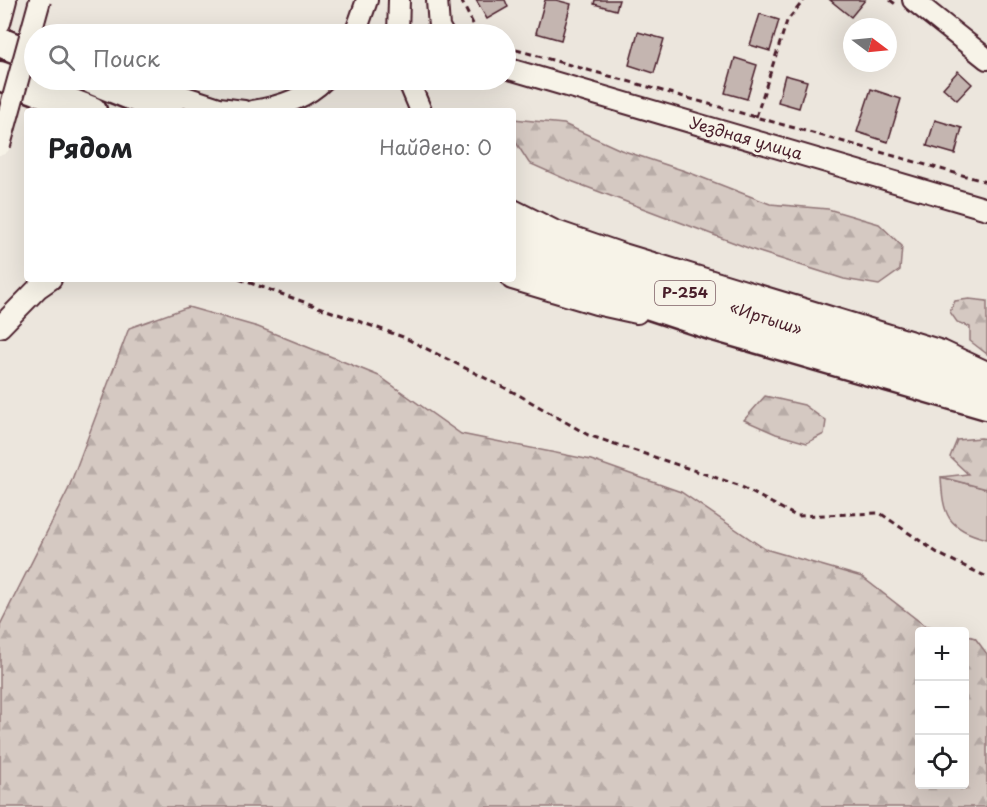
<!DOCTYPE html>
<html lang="ru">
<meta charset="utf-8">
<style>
:root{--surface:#fff;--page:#f2f2f2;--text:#202124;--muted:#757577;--line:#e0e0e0}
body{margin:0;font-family:"Playpen Sans",sans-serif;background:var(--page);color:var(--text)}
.controls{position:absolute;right:18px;bottom:18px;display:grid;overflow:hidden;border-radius:6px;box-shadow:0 6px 24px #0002}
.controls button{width:54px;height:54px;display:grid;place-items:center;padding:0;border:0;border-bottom:2px solid var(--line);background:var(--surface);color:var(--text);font:30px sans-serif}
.compass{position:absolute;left:843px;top:18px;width:54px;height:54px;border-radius:50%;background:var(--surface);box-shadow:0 6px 24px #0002;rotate:106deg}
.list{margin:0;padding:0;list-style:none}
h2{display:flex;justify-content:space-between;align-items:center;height:78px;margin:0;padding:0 24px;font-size:26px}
h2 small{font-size:20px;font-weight:400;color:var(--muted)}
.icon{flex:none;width:33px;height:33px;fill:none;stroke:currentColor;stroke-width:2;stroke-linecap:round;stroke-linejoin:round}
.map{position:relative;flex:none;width:987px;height:807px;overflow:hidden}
.search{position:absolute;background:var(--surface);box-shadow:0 6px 24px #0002;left:24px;top:24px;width:492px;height:66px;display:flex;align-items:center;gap:15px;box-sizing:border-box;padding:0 21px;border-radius:33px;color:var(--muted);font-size:22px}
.panel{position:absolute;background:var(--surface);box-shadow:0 6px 24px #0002;left:24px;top:108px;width:492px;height:174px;border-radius:6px}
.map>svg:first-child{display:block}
.green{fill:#d5c9c2;stroke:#907476;stroke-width:1.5}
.forest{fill:url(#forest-firs);stroke:#907476;stroke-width:1.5}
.building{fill:#c4b5b0;stroke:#4a1f2b;stroke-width:1.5}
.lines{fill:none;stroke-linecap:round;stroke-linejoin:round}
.minor-casing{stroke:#4a1f2b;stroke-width:24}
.highway-casing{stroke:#4a1f2b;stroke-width:33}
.path{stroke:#4a1f2b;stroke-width:3;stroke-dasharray:6 4.5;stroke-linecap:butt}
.minor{stroke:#f7f3e8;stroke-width:20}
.highway{stroke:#f7f3e8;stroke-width:28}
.minor-bridge-casing{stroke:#4a1f2b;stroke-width:24;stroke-linecap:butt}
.minor-bridge{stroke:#f7f3e8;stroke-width:20}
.labels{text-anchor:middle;stroke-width:5;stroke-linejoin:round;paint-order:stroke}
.shield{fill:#f7f3e8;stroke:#7e5f64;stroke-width:1.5}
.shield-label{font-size:15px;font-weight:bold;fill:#4a1f2b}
.street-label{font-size:16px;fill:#4a1f2b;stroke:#f7f3e8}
</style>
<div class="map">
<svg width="987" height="807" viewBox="0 0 987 807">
<defs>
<pattern id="forest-firs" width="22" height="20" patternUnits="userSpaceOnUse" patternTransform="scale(1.5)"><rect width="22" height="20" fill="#d5c9c2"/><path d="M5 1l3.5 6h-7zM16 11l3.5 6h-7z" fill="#b8aca7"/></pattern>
</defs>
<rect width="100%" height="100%" fill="#ece6dd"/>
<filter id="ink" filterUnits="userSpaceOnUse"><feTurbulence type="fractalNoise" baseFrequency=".0167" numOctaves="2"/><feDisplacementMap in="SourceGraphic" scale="12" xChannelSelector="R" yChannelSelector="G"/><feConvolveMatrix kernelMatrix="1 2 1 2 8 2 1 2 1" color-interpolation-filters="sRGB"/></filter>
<g filter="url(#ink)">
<!-- green -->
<path class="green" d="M 941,477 L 987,489 L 987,539 C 947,529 943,515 941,477 Z"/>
<!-- forest -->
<g class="forest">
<path d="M 513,119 L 564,124 L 621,150 L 685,171 L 770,204 L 828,209 L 879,224 L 902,246 L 900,270 L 879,285 L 844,279 L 756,251 L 563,178 L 529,163 L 513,138 Z"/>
<path d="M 969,299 L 987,301 L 987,354 L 970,341 L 970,327 L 957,322 L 950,312 L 955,301 Z"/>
<path d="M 188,307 L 258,327 L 379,376 L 461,434 L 591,460 L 681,492 L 765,549 L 862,577 L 924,625 L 950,631 L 920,632 L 920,784 L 964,784 L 965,635 L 975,638 L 987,654 L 987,807 L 0,807 L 0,625 L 68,490 L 129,328 Z"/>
<path d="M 765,396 L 804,405 L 826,421 L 824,434 L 807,443 L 776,434 L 744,420 Z"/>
<path d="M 981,438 L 987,439 L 987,489 L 941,477 L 968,474 L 950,457 L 957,440 Z"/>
</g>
<!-- building -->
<g class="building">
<path d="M 476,0 L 505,0 L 508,7 L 487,19 Z"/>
<path d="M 545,0 L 556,0 L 571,4 L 561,40 L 536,33 Z"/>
<path d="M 595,0 L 619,0 L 616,10 L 594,4 Z"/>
<path d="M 830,0 L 865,0 L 851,17 Z"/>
<path d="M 760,14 L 779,20 L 770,51 L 750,45 Z"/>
<path d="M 638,32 L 664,39 L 654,73 L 629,65 Z"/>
<path d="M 735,58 L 757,65 L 747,99 L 725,93 Z"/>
<path d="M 958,71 L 972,84 L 957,100 L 943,88 Z"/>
<path d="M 785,75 L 807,81 L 799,108 L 778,102 Z"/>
<path d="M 871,89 L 901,99 L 888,142 L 857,132 Z"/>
<path d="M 935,120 L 962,128 L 955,154 L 927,146 Z"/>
</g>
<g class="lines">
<defs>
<g id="minor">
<path d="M 437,0 L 439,27 L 443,34"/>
<path d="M 913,0 L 987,59"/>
<path d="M 0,23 L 6,0"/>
<path d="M 355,34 L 367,0"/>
<path d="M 398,34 L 399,0"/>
<path d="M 506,68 L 987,209"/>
<path d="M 133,80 L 219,108 L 244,111"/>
<path d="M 408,80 L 421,111"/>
<path d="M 253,111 C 279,107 305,99 324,80"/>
<path d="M 513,210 L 553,230 L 620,253 L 942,351 L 987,372"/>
<path d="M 512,279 L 596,304 L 637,313"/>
<path d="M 0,327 L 38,288 L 51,279"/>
</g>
<g id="highway">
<path d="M 0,42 L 34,56"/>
<path d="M 0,76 L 92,111"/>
<path d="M 93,80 L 170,111"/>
<path d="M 513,236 C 670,289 828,339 987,385"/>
<path d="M 513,260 L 714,326 L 987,405"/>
</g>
</defs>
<!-- minor casing -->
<use href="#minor" class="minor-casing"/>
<!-- highway casing -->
<use href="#highway" class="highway-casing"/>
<!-- path -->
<g class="path">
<path d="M 461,0 L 478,34"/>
<path d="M 890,0 L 898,6"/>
<path d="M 506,47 L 987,182"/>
<path d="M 756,117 L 787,21 L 804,0"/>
<path d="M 239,279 L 403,337 L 517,394 L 588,435 L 738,485 L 796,516 L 880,513 L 939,554 L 987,577"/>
</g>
<!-- minor -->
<use href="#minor" class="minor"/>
<!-- highway -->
<use href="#highway" class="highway"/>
<defs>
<path id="minor-bridge" d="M 0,145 L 40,0"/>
</defs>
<!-- minor-bridge casing -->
<use href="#minor-bridge" class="minor-bridge-casing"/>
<!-- minor-bridge -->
<use href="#minor-bridge" class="minor-bridge"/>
</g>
</g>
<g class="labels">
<!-- shield labels -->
<rect class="shield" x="655" y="281" width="60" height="24" rx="4.5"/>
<g class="shield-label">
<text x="685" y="298">Р-254</text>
</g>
<!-- street labels -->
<g class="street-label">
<text transform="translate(746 138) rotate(16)" y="6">Уездная улица</text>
<text transform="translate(766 318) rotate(18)" y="6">«Иртыш»</text>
</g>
</g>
</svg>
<div class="controls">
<button>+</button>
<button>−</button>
<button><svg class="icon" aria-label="locate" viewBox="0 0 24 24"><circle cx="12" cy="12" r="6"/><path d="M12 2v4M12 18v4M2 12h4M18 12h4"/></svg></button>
</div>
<svg class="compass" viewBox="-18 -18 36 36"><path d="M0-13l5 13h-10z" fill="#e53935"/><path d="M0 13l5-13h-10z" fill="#757577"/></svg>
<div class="search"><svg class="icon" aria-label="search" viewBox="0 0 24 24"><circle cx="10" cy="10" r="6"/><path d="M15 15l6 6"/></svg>Поиск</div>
<section class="panel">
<h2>Рядом<small>Найдено: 0</small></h2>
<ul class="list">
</ul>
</section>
</div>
